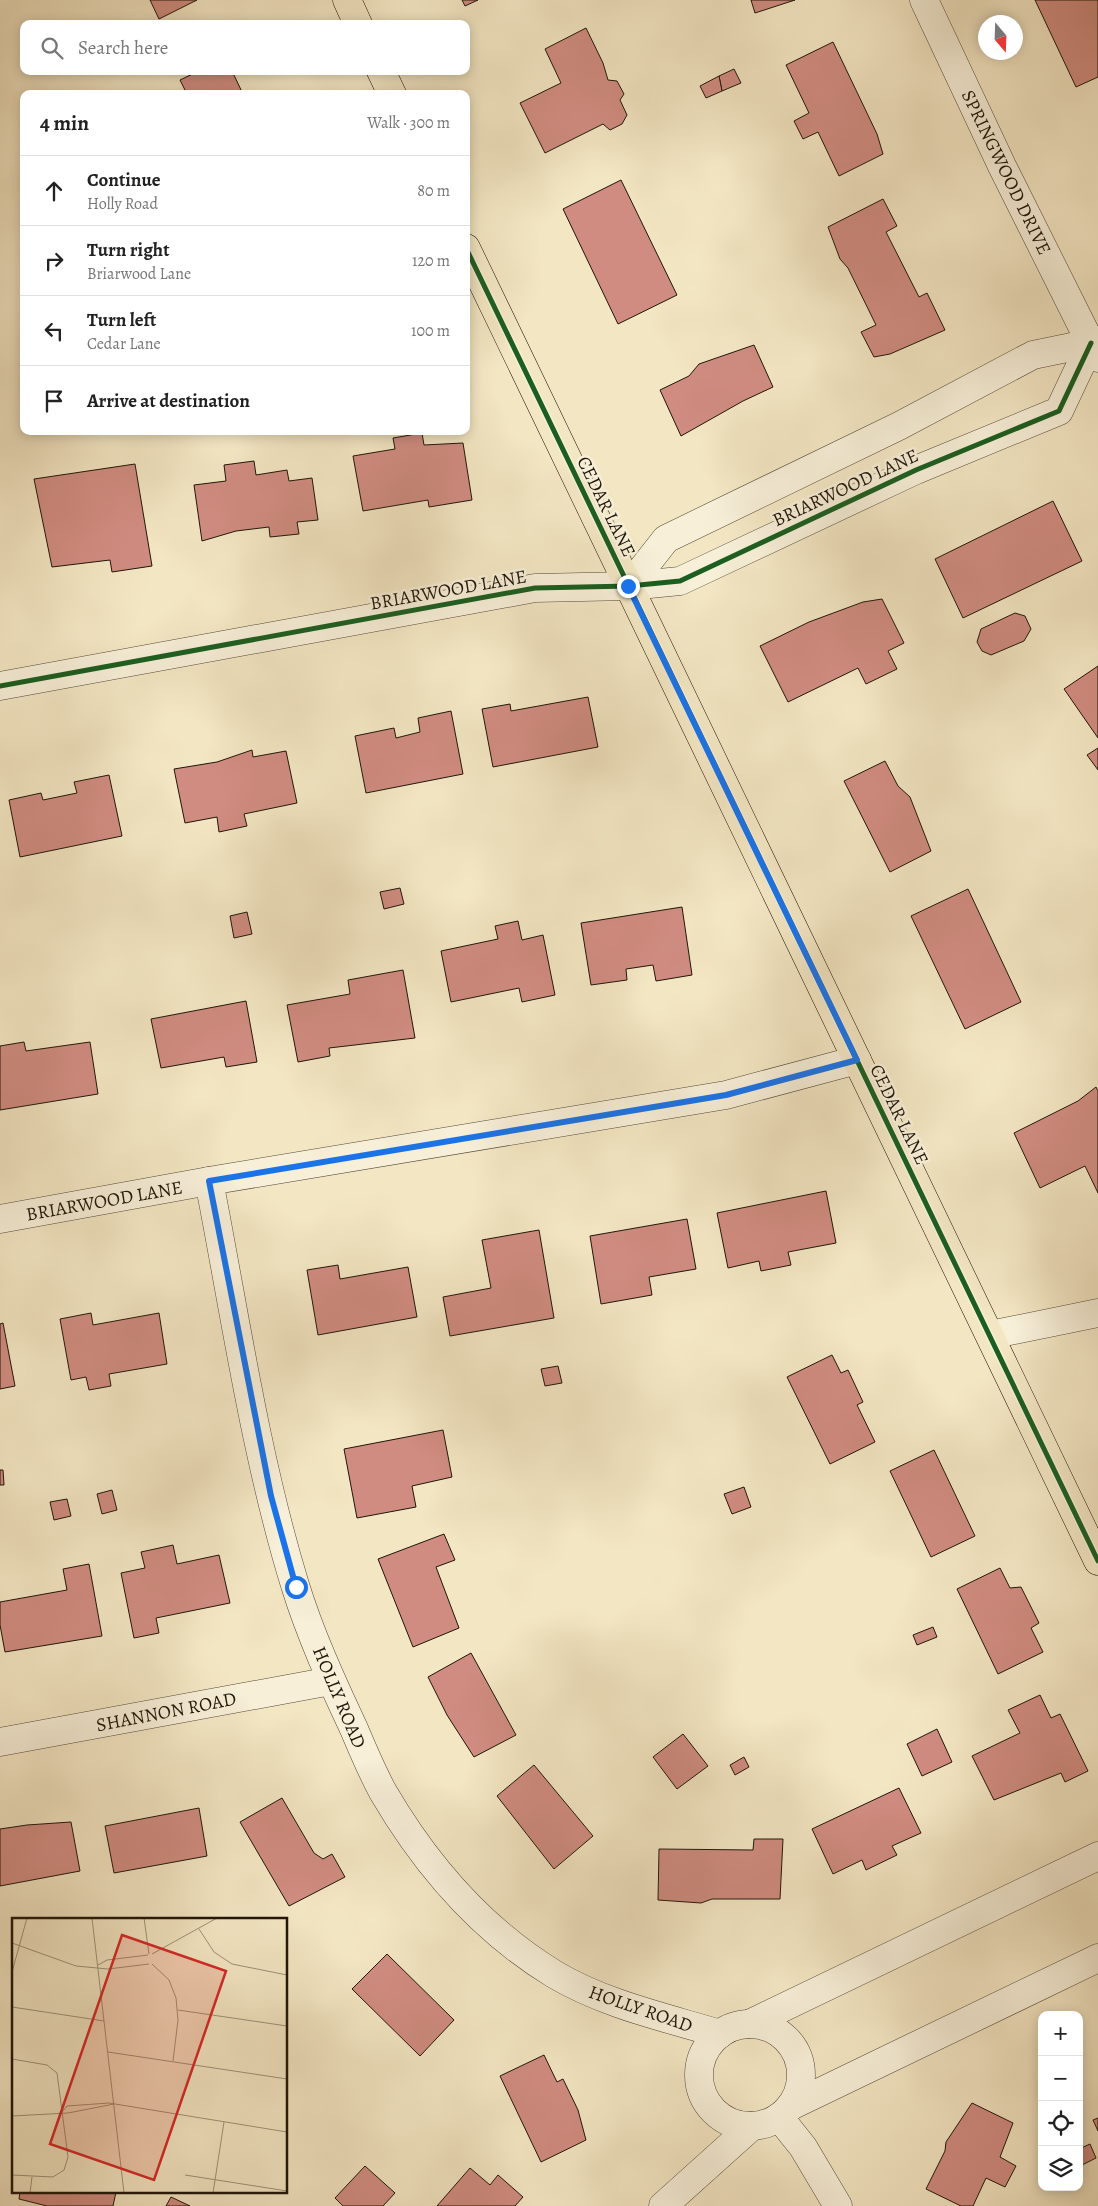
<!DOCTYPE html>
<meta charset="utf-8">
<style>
:root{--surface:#fff;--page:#f6f6f6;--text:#222;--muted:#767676;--line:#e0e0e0}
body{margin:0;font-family:Alegreya,serif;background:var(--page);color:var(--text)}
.controls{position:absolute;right:15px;bottom:15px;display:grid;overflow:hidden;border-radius:10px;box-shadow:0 2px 12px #0003}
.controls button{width:45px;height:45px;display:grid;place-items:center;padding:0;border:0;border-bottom:1px solid var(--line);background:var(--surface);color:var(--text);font:25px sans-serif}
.compass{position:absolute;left:978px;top:15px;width:45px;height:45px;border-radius:50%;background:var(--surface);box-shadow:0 2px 12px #0003;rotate:161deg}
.stop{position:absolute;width:15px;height:15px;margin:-11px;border:4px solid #1a73e8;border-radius:50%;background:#fff}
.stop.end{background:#1a73e8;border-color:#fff;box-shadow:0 1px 5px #0008}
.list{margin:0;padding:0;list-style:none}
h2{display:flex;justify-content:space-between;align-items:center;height:65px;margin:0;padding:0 20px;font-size:21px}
h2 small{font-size:16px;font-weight:400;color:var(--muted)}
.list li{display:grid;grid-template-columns:32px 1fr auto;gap:15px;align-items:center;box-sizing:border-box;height:70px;padding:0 20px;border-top:1px solid var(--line)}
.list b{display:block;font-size:19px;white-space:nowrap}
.list p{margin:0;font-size:16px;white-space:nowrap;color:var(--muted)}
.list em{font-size:16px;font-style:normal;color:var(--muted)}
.icon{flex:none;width:28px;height:28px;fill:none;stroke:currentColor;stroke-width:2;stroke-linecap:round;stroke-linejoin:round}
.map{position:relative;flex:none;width:1098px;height:2206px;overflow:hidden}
.search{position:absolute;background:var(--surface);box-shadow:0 2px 12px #0003;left:20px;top:20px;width:450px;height:55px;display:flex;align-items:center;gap:12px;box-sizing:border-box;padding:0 18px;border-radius:10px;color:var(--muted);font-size:19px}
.panel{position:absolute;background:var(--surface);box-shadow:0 2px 12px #0003;left:20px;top:90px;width:450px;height:345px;border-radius:10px}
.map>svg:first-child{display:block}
.building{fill:#d08c81;stroke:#1f1509}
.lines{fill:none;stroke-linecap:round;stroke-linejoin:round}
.minor-casing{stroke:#544938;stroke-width:29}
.major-casing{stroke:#1f1509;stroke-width:29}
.minor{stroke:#f7efd8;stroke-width:28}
.major{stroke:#f3e6c3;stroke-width:28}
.cycleway-casing{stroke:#f7efd8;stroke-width:8}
.cycleway{stroke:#1b5e20;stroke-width:5}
.route{stroke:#1a73e8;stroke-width:6}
.labels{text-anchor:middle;stroke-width:5;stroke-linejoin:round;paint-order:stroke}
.street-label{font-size:19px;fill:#1f1509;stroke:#f7efd8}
.inset-road{fill:none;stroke:#9e9279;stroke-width:1}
.view{fill:#d62828;fill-opacity:0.15;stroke:#d62828;stroke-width:2.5}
.inset-edge{fill:none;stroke:#1f1509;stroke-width:2.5}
</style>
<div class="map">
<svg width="1098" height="2206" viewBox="0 0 1098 2206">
<rect width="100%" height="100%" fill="#f3e6c3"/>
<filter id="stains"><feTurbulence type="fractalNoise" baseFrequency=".004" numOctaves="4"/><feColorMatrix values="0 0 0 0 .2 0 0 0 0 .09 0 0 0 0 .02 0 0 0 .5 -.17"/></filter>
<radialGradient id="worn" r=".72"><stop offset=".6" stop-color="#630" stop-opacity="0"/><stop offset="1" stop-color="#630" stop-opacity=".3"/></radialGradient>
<!-- building -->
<g class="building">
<path d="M 150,0 L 197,0 L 159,19 Z"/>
<path d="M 462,0 L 478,0 L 465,6 Z"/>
<path d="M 751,0 L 795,0 L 755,13 Z"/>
<path d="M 1035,0 L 1098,0 L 1098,77 L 1076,87 Z"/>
<path d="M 586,28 L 603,63 L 608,80 L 617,81 L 624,94 L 620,100 L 627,115 L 622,124 L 610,130 L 603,124 L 545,153 L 520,103 L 561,83 L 545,49 Z"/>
<path d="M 833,42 L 877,134 L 883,154 L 839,176 L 818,132 L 803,139 L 794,121 L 809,113 L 786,65 Z"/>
<path d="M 734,69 L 741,83 L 722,91 L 719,76 Z"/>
<path d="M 199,71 L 232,71 L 243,94 L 187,94 L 180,80 Z"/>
<path d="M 719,76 L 722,91 L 706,98 L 700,86 Z"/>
<path d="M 621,180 L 677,295 L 618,324 L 563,209 Z"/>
<path d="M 883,199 L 897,226 L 886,232 L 919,297 L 927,293 L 945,330 L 890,354 L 874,357 L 861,332 L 876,325 L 848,268 L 840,259 L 828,227 Z"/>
<path d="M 754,345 L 773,387 L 743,401 L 681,436 L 660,390 L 689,376 L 699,364 Z"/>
<path d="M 422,433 L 424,445 L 463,443 L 472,500 L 429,507 L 428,500 L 363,511 L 353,456 L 395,449 L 393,438 Z"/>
<path d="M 254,461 L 256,475 L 287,470 L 289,481 L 312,478 L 318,520 L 297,522 L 299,534 L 270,537 L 269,527 L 236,531 L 202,541 L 194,485 L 226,481 L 224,465 Z"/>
<path d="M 135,464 L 152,566 L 112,572 L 110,560 L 52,567 L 34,479 Z"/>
<path d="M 1053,501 L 1082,561 L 963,618 L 935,559 Z"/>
<path d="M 882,599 L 904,643 L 888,651 L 897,669 L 866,684 L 858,668 L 788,702 L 760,646 L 809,622 L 863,602 Z"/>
<path d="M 1015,613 L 1025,616 L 1031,629 L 1024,641 L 991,655 L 982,651 L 977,642 L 981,629 Z"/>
<path d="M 1098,666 L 1098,738 L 1064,689 Z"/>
<path d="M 588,697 L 598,747 L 493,767 L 482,709 L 510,704 L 511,711 Z"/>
<path d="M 451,711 L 463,774 L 366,793 L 355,736 L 394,728 L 396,738 L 420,732 L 418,718 Z"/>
<path d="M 1098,748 L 1098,770 L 1087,755 Z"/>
<path d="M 252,750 L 253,757 L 286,751 L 297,803 L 244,814 L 247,826 L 219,832 L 217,817 L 185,823 L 174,769 L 217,762 Z"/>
<path d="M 885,761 L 898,786 L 910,797 L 931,851 L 890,872 L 844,781 Z"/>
<path d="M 109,775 L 122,836 L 20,857 L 9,800 L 41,793 L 43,800 L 77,793 L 74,782 Z"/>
<path d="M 400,888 L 404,904 L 384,909 L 380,892 Z"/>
<path d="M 968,889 L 1021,1002 L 965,1029 L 911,916 Z"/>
<path d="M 682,907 L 692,975 L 656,981 L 653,965 L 626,969 L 627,980 L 591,985 L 581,923 Z"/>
<path d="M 247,912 L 252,934 L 234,938 L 230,916 Z"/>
<path d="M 518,921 L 522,940 L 543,935 L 555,995 L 522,1002 L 519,988 L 451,1002 L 441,951 L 498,939 L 495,926 Z"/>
<path d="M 403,970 L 415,1038 L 329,1048 L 330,1056 L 298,1062 L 287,1005 L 350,994 L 348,980 Z"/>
<path d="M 246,1001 L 257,1062 L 226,1067 L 224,1057 L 161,1068 L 151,1019 Z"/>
<path d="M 24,1042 L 26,1051 L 90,1042 L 98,1094 L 0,1110 L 0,1046 Z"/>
<path d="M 1096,1087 L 1098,1091 L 1098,1193 L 1085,1166 L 1040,1188 L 1014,1133 L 1078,1101 Z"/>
<path d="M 826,1191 L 836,1243 L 788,1252 L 791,1265 L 761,1271 L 759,1261 L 728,1268 L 717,1213 Z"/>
<path d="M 687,1219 L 696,1269 L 649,1277 L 652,1295 L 601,1304 L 590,1236 Z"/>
<path d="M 539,1230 L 554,1318 L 450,1336 L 443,1297 L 491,1288 L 482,1240 Z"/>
<path d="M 338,1265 L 340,1279 L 408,1267 L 417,1317 L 318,1335 L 307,1270 Z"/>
<path d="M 91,1313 L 93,1325 L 159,1313 L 167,1364 L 109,1374 L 111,1386 L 89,1390 L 86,1377 L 71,1380 L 60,1319 Z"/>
<path d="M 3,1323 L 15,1386 L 0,1389 L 0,1324 Z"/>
<path d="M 832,1355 L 841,1373 L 848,1370 L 863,1402 L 857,1405 L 875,1442 L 830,1464 L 787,1377 Z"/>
<path d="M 558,1366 L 562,1383 L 545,1386 L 541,1369 Z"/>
<path d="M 443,1430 L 452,1477 L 412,1486 L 416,1507 L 357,1518 L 344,1449 Z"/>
<path d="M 934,1450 L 975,1536 L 931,1557 L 890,1471 Z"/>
<path d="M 0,1470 L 3,1470 L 4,1485 L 0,1485 Z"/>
<path d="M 744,1487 L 751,1507 L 732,1514 L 724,1494 Z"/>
<path d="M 112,1490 L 117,1510 L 102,1514 L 97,1494 Z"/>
<path d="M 67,1499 L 71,1516 L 54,1520 L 50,1502 Z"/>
<path d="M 444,1534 L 455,1560 L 436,1567 L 459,1628 L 413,1647 L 378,1559 Z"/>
<path d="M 173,1545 L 177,1564 L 219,1555 L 230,1603 L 156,1618 L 159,1633 L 134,1638 L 121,1573 L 145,1568 L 141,1552 Z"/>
<path d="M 89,1564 L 102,1636 L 5,1652 L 0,1625 L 0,1602 L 67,1590 L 63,1569 Z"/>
<path d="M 1000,1568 L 1010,1588 L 1021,1587 L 1039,1623 L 1031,1628 L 1043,1652 L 998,1674 L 957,1589 Z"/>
<path d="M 933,1627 L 937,1637 L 917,1645 L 913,1635 Z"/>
<path d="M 471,1653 L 516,1735 L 474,1757 L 447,1715 L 428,1677 Z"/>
<path d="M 1040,1695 L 1051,1718 L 1060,1714 L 1088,1771 L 1065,1782 L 1061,1773 L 994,1800 L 972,1756 L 1020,1733 L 1008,1710 Z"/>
<path d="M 937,1729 L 952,1762 L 922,1776 L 907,1744 Z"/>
<path d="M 683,1734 L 708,1766 L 677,1789 L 653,1757 Z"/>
<path d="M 744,1757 L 749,1767 L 735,1775 L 730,1765 Z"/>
<path d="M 534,1765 L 593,1836 L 554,1869 L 497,1796 Z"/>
<path d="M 899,1788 L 921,1833 L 892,1846 L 897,1855 L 866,1870 L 862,1860 L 833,1874 L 812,1829 Z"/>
<path d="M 282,1798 L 314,1853 L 323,1859 L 332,1854 L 345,1877 L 289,1906 L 240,1822 Z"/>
<path d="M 199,1808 L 207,1856 L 114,1873 L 105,1826 Z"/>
<path d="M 71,1822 L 80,1871 L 0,1886 L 0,1829 L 27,1825 Z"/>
<path d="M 754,1839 L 783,1839 L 780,1899 L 712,1899 L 701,1903 L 658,1900 L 659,1849 L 753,1850 Z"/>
<path d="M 387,1954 L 454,2020 L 420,2056 L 352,1989 Z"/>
<path d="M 544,2055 L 557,2082 L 563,2079 L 578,2110 L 586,2140 L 541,2162 L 500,2076 Z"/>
<path d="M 972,2103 L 1013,2123 L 1000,2157 L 1016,2166 L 1005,2187 L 986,2178 L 973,2206 L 961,2206 L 926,2189 L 945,2151 L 946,2142 Z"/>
<path d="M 1098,2118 L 1098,2131 L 1093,2120 Z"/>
<path d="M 1090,2144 L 1096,2158 L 1082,2165 L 1079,2149 Z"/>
<path d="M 365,2166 L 395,2193 L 383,2206 L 343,2206 L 335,2198 Z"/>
<path d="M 470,2168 L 490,2185 L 498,2175 L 523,2197 L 515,2206 L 437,2206 Z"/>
<path d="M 20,2192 L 116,2192 L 113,2206 L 47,2206 L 19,2199 Z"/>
<path d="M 171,2197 L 190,2206 L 166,2206 Z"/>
</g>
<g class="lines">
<defs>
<g id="minor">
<path d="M 924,0 L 1002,166 L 1098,358"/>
<path d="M 629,586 L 666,539 L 899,426 L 1033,355 L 1091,343 L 1098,340"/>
<path d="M 0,686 L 535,588 L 629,586 L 680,581 L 916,470 L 1059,411 L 1091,343"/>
<path d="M 209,1181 C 235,1314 255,1455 295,1585 C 310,1634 332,1682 354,1729 C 363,1750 372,1772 383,1792 C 425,1864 482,1930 554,1974 C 604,2004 664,2017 720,2034"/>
<path d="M 0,1219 L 209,1181 L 726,1095 L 857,1060"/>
<path d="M 990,1335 L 1098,1313"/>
<path d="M 0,1742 L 331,1681"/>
<path d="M 749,2024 L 1098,1856"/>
<circle cx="750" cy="2075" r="51"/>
<path d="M 791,2106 L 1098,1958"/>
<path d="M 779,2117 L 803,2147 L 838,2206"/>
<path d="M 663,2206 L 752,2126"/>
</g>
<g id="major">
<path d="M 347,0 L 358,24"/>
<path d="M 381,71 L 392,94"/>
<path d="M 466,248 L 1098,1561"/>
</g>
</defs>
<!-- minor casing -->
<use href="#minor" class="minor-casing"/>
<!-- major casing -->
<use href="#major" class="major-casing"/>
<!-- minor -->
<use href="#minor" class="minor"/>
<!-- major -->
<use href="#major" class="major"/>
<defs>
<g id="cycleway">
<path d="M 466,248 L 1098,1561"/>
<path d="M 0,686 L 535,588 L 629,586 L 680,581 L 916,470 L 1059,411 L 1091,343"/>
</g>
</defs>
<!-- cycleway casing -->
<use href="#cycleway" class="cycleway-casing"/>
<!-- cycleway -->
<use href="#cycleway" class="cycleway"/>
</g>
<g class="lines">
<!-- route -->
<path class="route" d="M 296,1587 L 271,1496 L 209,1181 L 726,1095 L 857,1060 L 628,586"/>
</g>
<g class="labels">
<!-- street labels -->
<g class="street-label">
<text transform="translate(1007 172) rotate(64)" y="7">SPRINGWOOD DRIVE</text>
<text transform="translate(845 487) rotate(-25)" y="7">BRIARWOOD LANE</text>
<text transform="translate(607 506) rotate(64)" y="7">CEDAR LANE</text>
<text transform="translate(448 589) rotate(-10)" y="7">BRIARWOOD LANE</text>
<text transform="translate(900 1114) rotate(64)" y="7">CEDAR LANE</text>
<text transform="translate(104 1200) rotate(-10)" y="7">BRIARWOOD LANE</text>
<text transform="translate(340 1697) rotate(67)" y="7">HOLLY ROAD</text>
<text transform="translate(166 1711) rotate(-11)" y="7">SHANNON ROAD</text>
<text transform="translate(641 2008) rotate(19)" y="7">HOLLY ROAD</text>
</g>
</g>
<!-- overview -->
<g transform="translate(12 1918)">
<rect width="275" height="275" fill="#f3e6c3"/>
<path class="inset-road" d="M 80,0 L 112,275M 132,0 L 137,36M 187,11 L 202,34 L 220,46 L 275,57M 0,25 L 64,48 L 96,51 L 137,46M 140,36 L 205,0M 140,46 L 157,62 L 164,80 L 166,102 L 161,143M 86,47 L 95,42 L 136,37M 0,54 L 15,0M 0,89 L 92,103M 166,92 L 275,108M 96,134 L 275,161M 0,141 L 35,147 L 45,155 L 56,239 L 52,252 L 41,259 L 0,257M 50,194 L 55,188 L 97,185 L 275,214M 0,198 L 56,195 L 102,186M 173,257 L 275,273M 18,275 L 20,259M 201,275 L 212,204"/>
<path class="view" d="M 110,17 L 214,53 L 142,262 L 38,226 Z"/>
<rect width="275" height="275" class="inset-edge"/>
</g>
<rect width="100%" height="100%" filter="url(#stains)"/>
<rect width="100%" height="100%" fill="url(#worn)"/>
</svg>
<div class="controls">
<button>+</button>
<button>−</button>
<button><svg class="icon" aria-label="locate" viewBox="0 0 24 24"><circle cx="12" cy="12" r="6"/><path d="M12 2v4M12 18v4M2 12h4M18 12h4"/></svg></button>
<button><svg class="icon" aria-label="layers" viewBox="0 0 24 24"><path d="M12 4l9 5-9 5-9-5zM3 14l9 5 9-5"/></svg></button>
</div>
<svg class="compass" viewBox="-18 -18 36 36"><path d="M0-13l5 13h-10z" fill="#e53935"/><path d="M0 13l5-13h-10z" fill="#767676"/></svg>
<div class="stop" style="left:296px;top:1587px"></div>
<div class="stop end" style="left:628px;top:586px"></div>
<div class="search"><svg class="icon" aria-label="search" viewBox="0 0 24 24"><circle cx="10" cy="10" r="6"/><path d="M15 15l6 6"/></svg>Search here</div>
<section class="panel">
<h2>4 min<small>Walk · 300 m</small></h2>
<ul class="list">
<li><svg class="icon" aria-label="ahead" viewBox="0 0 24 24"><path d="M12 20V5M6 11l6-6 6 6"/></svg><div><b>Continue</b><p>Holly Road</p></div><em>80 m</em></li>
<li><svg class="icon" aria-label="right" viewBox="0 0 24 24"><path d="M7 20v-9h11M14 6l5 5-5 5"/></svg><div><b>Turn right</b><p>Briarwood Lane</p></div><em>120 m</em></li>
<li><svg class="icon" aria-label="left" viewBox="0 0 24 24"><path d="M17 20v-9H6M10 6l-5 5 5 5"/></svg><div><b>Turn left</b><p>Cedar Lane</p></div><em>100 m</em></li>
<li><svg class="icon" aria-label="arrive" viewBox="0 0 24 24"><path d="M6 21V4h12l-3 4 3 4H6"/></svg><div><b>Arrive at destination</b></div></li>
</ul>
</section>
</div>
